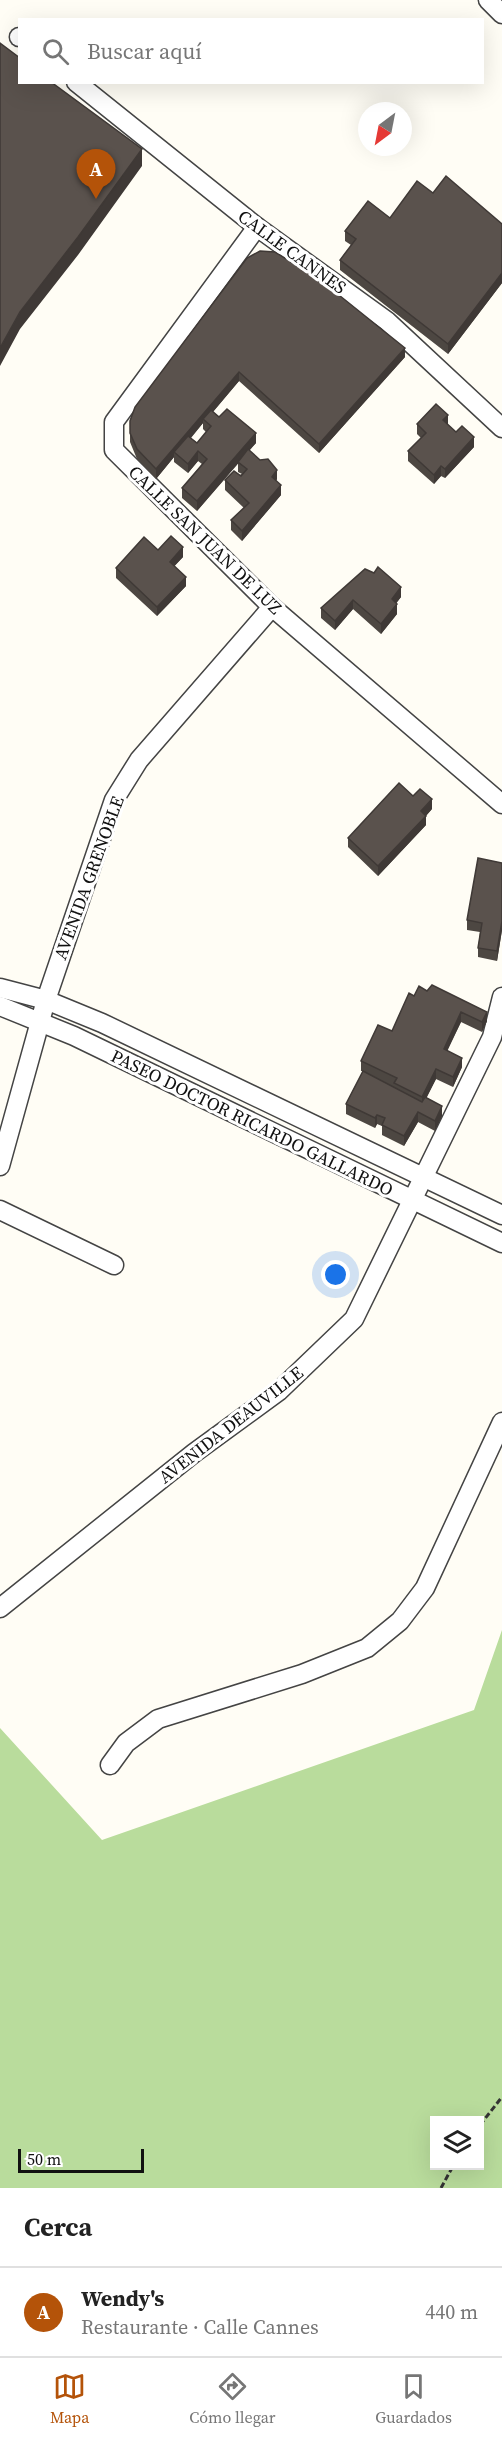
<!DOCTYPE html>
<html lang="es">
<meta charset="utf-8">
<style>
:root{--surface:#fff;--page:#f6f6f6;--text:#222;--muted:#767676;--line:#e0e0e0;--accent:#b45309}
body{margin:0;font-family:"Source Serif 4",serif;background:var(--page);color:var(--text)}
.controls{position:absolute;right:18px;bottom:18px;display:grid;overflow:hidden;border-radius:0px;box-shadow:0 6px 24px #0002}
.controls button{width:54px;height:54px;display:grid;place-items:center;padding:0;border:0;border-bottom:2px solid var(--line);background:var(--surface);color:var(--text);font:30px sans-serif}
.compass{position:absolute;left:358px;top:102px;width:54px;height:54px;border-radius:50%;background:var(--surface);box-shadow:0 6px 24px #0002;rotate:212deg}
.scale{position:absolute;left:18px;bottom:15px;width:126px;box-sizing:border-box;padding-left:6px;border:3px solid #111;border-top:0;font-size:16px;line-height:21px;white-space:nowrap;color:#111;-webkit-text-stroke:4px #fff;paint-order:stroke}
.you{position:absolute;left:336px;top:1275px;width:21px;height:21px;margin:-15px;border:4px solid #fff;border-radius:50%;background:#1a73e8;box-shadow:0 0 0 9px #1a73e833}
.badge{display:grid;place-items:center;width:39px;height:39px;border-radius:50%;background:var(--accent);color:#fff;font-size:20px;font-weight:700}
.pin{position:absolute;translate:-50% -50px;filter:drop-shadow(0 2px 3px #0008)}
.pin::after{content:'';position:absolute;top:32px;width:21px;height:18px;background:inherit;clip-path:polygon(0 0,100% 0,50% 100%)}
.list{margin:0;padding:0;list-style:none}
h2{display:flex;justify-content:space-between;align-items:center;height:78px;margin:0;padding:0 24px;font-size:26px}
h2 small{font-size:20px;font-weight:400;color:var(--muted)}
.list li{display:grid;grid-template-columns:39px 1fr auto;gap:18px;align-items:center;box-sizing:border-box;height:90px;padding:0 24px;border-top:2px solid var(--line)}
.list b{display:block;font-size:22px;white-space:nowrap}
.list p{margin:0;font-size:20px;white-space:nowrap;color:var(--muted)}
.list em{font-size:20px;font-style:normal;color:var(--muted)}
.icon{flex:none;width:33px;height:33px;fill:none;stroke:currentColor;stroke-width:2;stroke-linecap:round;stroke-linejoin:round}
.map{position:relative;flex:none;width:502px;height:2188px;overflow:hidden}
.search{position:absolute;background:var(--surface);box-shadow:0 6px 24px #0002;left:18px;right:18px;top:18px;height:66px;display:flex;align-items:center;gap:15px;box-sizing:border-box;padding:0 21px;border-radius:0px;color:var(--muted);font-size:22px}
.sheet{height:168px;background:var(--surface)}
nav{display:flex;justify-content:space-around;align-items:center;box-sizing:border-box;height:84px;border-top:2px solid var(--line);background:var(--surface);font-size:16px;color:var(--muted)}
nav a{display:grid;justify-items:center;gap:3px}
nav .on{color:var(--accent)}
.map>svg:first-child{display:block}
.forest{fill:#b9dc9c;fill-rule:evenodd}
.lines{fill:none;stroke-linecap:round;stroke-linejoin:round}
.minor-casing{stroke:#444;stroke-width:21}
.path{stroke:#333;stroke-width:3;stroke-dasharray:6 3;stroke-linecap:butt}
.minor{stroke:#fff;stroke-width:18}
.wall{fill:#4d4742;fill-rule:evenodd}
.shaded-wall{fill:#3f3936}
.building{fill:#5a524d;stroke:#3f3936;stroke-width:1.5}
.labels{text-anchor:middle;stroke-width:6;stroke-linejoin:round;paint-order:stroke}
.street-label{font-size:18px;fill:#111;stroke:#fff}
</style>
<div class="map">
<svg width="502" height="2188" viewBox="0 0 502 2188">
<rect width="100%" height="100%" fill="#fffdf5"/>
<!-- forest -->
<path class="forest" d="M 502,1630 L 502,2188 L 0,2188 L 0,1728 L 102,1840 L 474,1710 ZM 434,2120 L 480,2120 L 480,2166 L 434,2166 Z"/>
<g class="lines">
<defs>
<g id="minor">
<path d="M 488,0 L 502,14"/>
<path d="M 19,37 L 20,37"/>
<path d="M 76,82 L 257,227 L 387,321 L 502,428"/>
<path d="M 257,227 L 114,422 L 114,450 L 272,607 L 502,804"/>
<path d="M 0,988 L 46,1000 L 102,1023 L 502,1215"/>
<path d="M 0,1006 L 74,1036 L 502,1243"/>
<path d="M 0,1166 L 46,1000 L 114,800 L 139,760 L 272,607"/>
<path d="M 0,1210 L 114,1265"/>
<path d="M 0,1608 L 194,1453 L 279,1391 L 354,1319 L 492,1037 L 502,997"/>
<path d="M 110,1765 L 126,1743 L 158,1719 L 302,1674 L 367,1648 L 400,1621 L 425,1588 L 502,1422"/>
</g>
</defs>
<!-- minor casing -->
<use href="#minor" class="minor-casing"/>
<!-- path -->
<g class="path">
<path d="M 480,2125 L 502,2097"/>
<path d="M 441,2188 L 453,2166"/>
</g>
<!-- minor -->
<use href="#minor" class="minor"/>
</g>
<!-- wall -->
<g class="wall">
<path d="M 433,193 L 502,224 L 502,283 L 448,354 L 340,270 L 340,260 L 351,245 L 345,241 L 345,231 L 390,218 Z"/>
<path d="M 247,258 L 405,357 L 319,453 L 239,381 L 213,412 L 256,443 L 249,450 L 277,479 L 276,481 L 281,495 L 242,541 L 231,530 L 231,520 L 244,508 L 225,490 L 225,480 L 242,474 L 238,472 L 238,463 L 197,511 L 182,498 L 182,488 L 202,464 L 198,461 L 188,473 L 174,462 L 174,457 L 156,479 L 137,459 L 130,442 L 130,421 ZM 203,423 L 203,429 L 206,432 L 197,443 L 191,438 Z"/>
<path d="M 417,424 L 456,432 L 474,447 L 445,478 L 441,476 L 434,484 L 408,461 L 408,451 L 421,438 L 417,434 Z"/>
<path d="M 158,550 L 183,557 L 174,566 L 186,586 L 157,616 L 116,578 L 116,568 Z"/>
<path d="M 374,573 L 401,597 L 396,603 L 397,614 L 381,634 L 353,609 L 335,630 L 321,618 L 321,608 Z"/>
<path d="M 432,809 L 426,816 L 426,825 L 378,876 L 348,847 L 348,838 Z"/>
<path d="M 502,863 L 502,930 L 497,961 L 478,957 L 478,948 L 480,932 L 467,930 L 467,920 Z"/>
<path d="M 414,996 L 487,1021 L 482,1032 L 461,1022 L 447,1050 L 462,1067 L 453,1087 L 436,1079 L 426,1098 L 442,1116 L 435,1131 L 418,1122 L 404,1146 L 382,1135 L 382,1126 L 377,1124 L 375,1128 L 346,1114 L 346,1104 L 363,1071 L 361,1071 L 361,1061 L 392,1031 Z"/>
</g>
<!-- shaded-wall -->
<g class="shaded-wall">
<path d="M 142,149 L 142,166 L 78,255 L 20,329 L 0,366 L 0,348 L 20,312 Z"/>
<path d="M 502,273 L 502,283 L 448,354 L 448,344 Z"/>
<path d="M 405,348 L 405,357 L 319,453 L 319,444 Z"/>
<path d="M 239,372 L 239,381 L 205,421 L 203,419 L 203,423 L 177,454 L 174,452 L 174,457 L 156,479 L 156,469 Z"/>
<path d="M 448,415 L 448,425 L 443,420 Z"/>
<path d="M 256,433 L 256,443 L 197,511 L 197,501 Z"/>
<path d="M 474,437 L 474,447 L 445,478 L 445,469 Z"/>
<path d="M 198,451 L 198,461 L 188,473 L 188,464 Z"/>
<path d="M 441,466 L 441,476 L 434,484 L 434,475 Z"/>
<path d="M 277,470 L 277,479 L 272,487 L 272,477 Z"/>
<path d="M 281,485 L 281,495 L 242,541 L 242,531 Z"/>
<path d="M 183,547 L 183,557 L 170,571 L 170,562 Z"/>
<path d="M 186,577 L 186,586 L 157,616 L 157,607 Z"/>
<path d="M 401,587 L 401,597 L 392,609 L 392,599 Z"/>
<path d="M 353,600 L 353,609 L 335,630 L 335,621 Z"/>
<path d="M 397,604 L 397,614 L 381,634 L 381,624 Z"/>
<path d="M 432,799 L 432,809 L 421,821 L 421,811 Z"/>
<path d="M 426,816 L 426,825 L 378,876 L 378,866 Z"/>
<path d="M 502,921 L 502,930 L 497,961 L 497,951 Z"/>
<path d="M 461,1012 L 461,1022 L 444,1058 L 444,1049 Z"/>
<path d="M 487,1012 L 487,1021 L 482,1032 L 482,1022 Z"/>
<path d="M 462,1058 L 462,1067 L 453,1087 L 453,1077 Z"/>
<path d="M 436,1069 L 436,1079 L 422,1107 L 422,1097 Z"/>
<path d="M 442,1106 L 442,1116 L 435,1131 L 435,1121 Z"/>
<path d="M 418,1112 L 418,1122 L 404,1146 L 404,1136 Z"/>
<path d="M 377,1115 L 377,1124 L 375,1128 L 375,1118 Z"/>
</g>
<!-- building -->
<g class="building">
<path d="M 0,43 L 20,58 L 20,82 L 51,82 L 142,149 L 78,237 L 20,312 L 0,348 Z"/>
<path d="M 446,176 L 502,224 L 502,273 L 448,344 L 340,260 L 356,239 L 345,231 L 368,201 L 390,218 L 417,181 L 433,193 Z"/>
<path d="M 260,251 L 275,252 L 319,279 L 405,348 L 319,444 L 239,372 L 156,469 L 137,449 L 130,433 L 130,421 L 135,407 L 247,258 Z"/>
<path d="M 436,404 L 448,415 L 443,420 L 456,432 L 462,426 L 474,437 L 445,469 L 441,466 L 434,475 L 408,451 L 426,433 L 417,424 Z"/>
<path d="M 227,409 L 256,433 L 197,501 L 182,488 L 207,459 L 198,451 L 188,464 L 174,452 L 188,436 L 197,443 L 211,426 L 203,419 L 211,410 L 219,417 Z"/>
<path d="M 248,449 L 260,460 L 268,459 L 277,470 L 272,477 L 281,485 L 242,531 L 231,520 L 249,503 L 225,480 L 234,471 L 241,476 L 247,469 L 238,462 Z"/>
<path d="M 171,536 L 183,547 L 170,562 L 186,577 L 157,607 L 116,568 L 144,537 L 158,550 Z"/>
<path d="M 378,567 L 401,587 L 392,599 L 397,604 L 381,624 L 353,600 L 335,621 L 321,608 L 365,569 L 374,573 Z"/>
<path d="M 399,783 L 413,796 L 420,789 L 432,799 L 421,811 L 426,816 L 378,866 L 348,838 Z"/>
<path d="M 478,858 L 502,863 L 502,921 L 497,951 L 478,948 L 482,923 L 467,920 Z"/>
<path d="M 432,985 L 487,1012 L 482,1022 L 461,1012 L 444,1049 L 462,1058 L 453,1077 L 436,1069 L 422,1097 L 394,1083 L 397,1078 L 361,1061 L 378,1025 L 392,1031 L 409,993 L 414,996 L 419,986 L 427,991 Z"/>
<path d="M 363,1071 L 422,1102 L 425,1097 L 442,1106 L 435,1121 L 418,1112 L 404,1136 L 382,1125 L 385,1118 L 377,1115 L 375,1118 L 346,1104 Z"/>
</g>
<g class="labels">
<!-- street labels -->
<g class="street-label">
<text transform="translate(292 252) rotate(36)" y="6">CALLE CANNES</text>
<text transform="translate(205 540) rotate(44)" y="6">CALLE SAN JUAN DE LUZ</text>
<text transform="translate(89 878) rotate(-70)" y="6">AVENIDA GRENOBLE</text>
<text transform="translate(252 1123) rotate(26)" y="6">PASEO DOCTOR RICARDO GALLARDO</text>
<text transform="translate(231 1425) rotate(-38)" y="6">AVENIDA DEAUVILLE</text>
</g>
</g>
</svg>
<div class="controls">
<button><svg class="icon" aria-label="layers" viewBox="0 0 24 24"><path d="M12 4l9 5-9 5-9-5zM3 14l9 5 9-5"/></svg></button>
</div>
<svg class="compass" viewBox="-18 -18 36 36"><path d="M0-13l5 13h-10z" fill="#e53935"/><path d="M0 13l5-13h-10z" fill="#767676"/></svg>
<div class="scale">50 m</div>
<div class="you"></div>
<div class="pin badge" style="left:96px;top:199px">A</div>
<div class="search"><svg class="icon" aria-label="search" viewBox="0 0 24 24"><circle cx="10" cy="10" r="6"/><path d="M15 15l6 6"/></svg>Buscar aquí</div>
</div>
<section class="sheet">
<h2>Cerca<small></small></h2>
<ul class="list">
<li><span class="badge">A</span><div><b>Wendy's</b><p>Restaurante · Calle Cannes</p></div><em>440 m</em></li>
</ul>
</section>
<nav>
<a class="on"><svg class="icon" aria-label="map" viewBox="0 0 24 24"><path d="M3 6l6-2 6 2 6-2v14l-6 2-6-2-6 2zM9 4v14M15 6v14"/></svg>Mapa</a>
<a><svg class="icon" aria-label="directions" viewBox="0 0 24 24"><path d="M12 3l9 9-9 9-9-9zM9 14v-3h6M13 9l2 2-2 2"/></svg>Cómo llegar</a>
<a><svg class="icon" aria-label="saved" viewBox="0 0 24 24"><path d="M7 4h10v16l-5-4-5 4z"/></svg>Guardados</a>
</nav>
